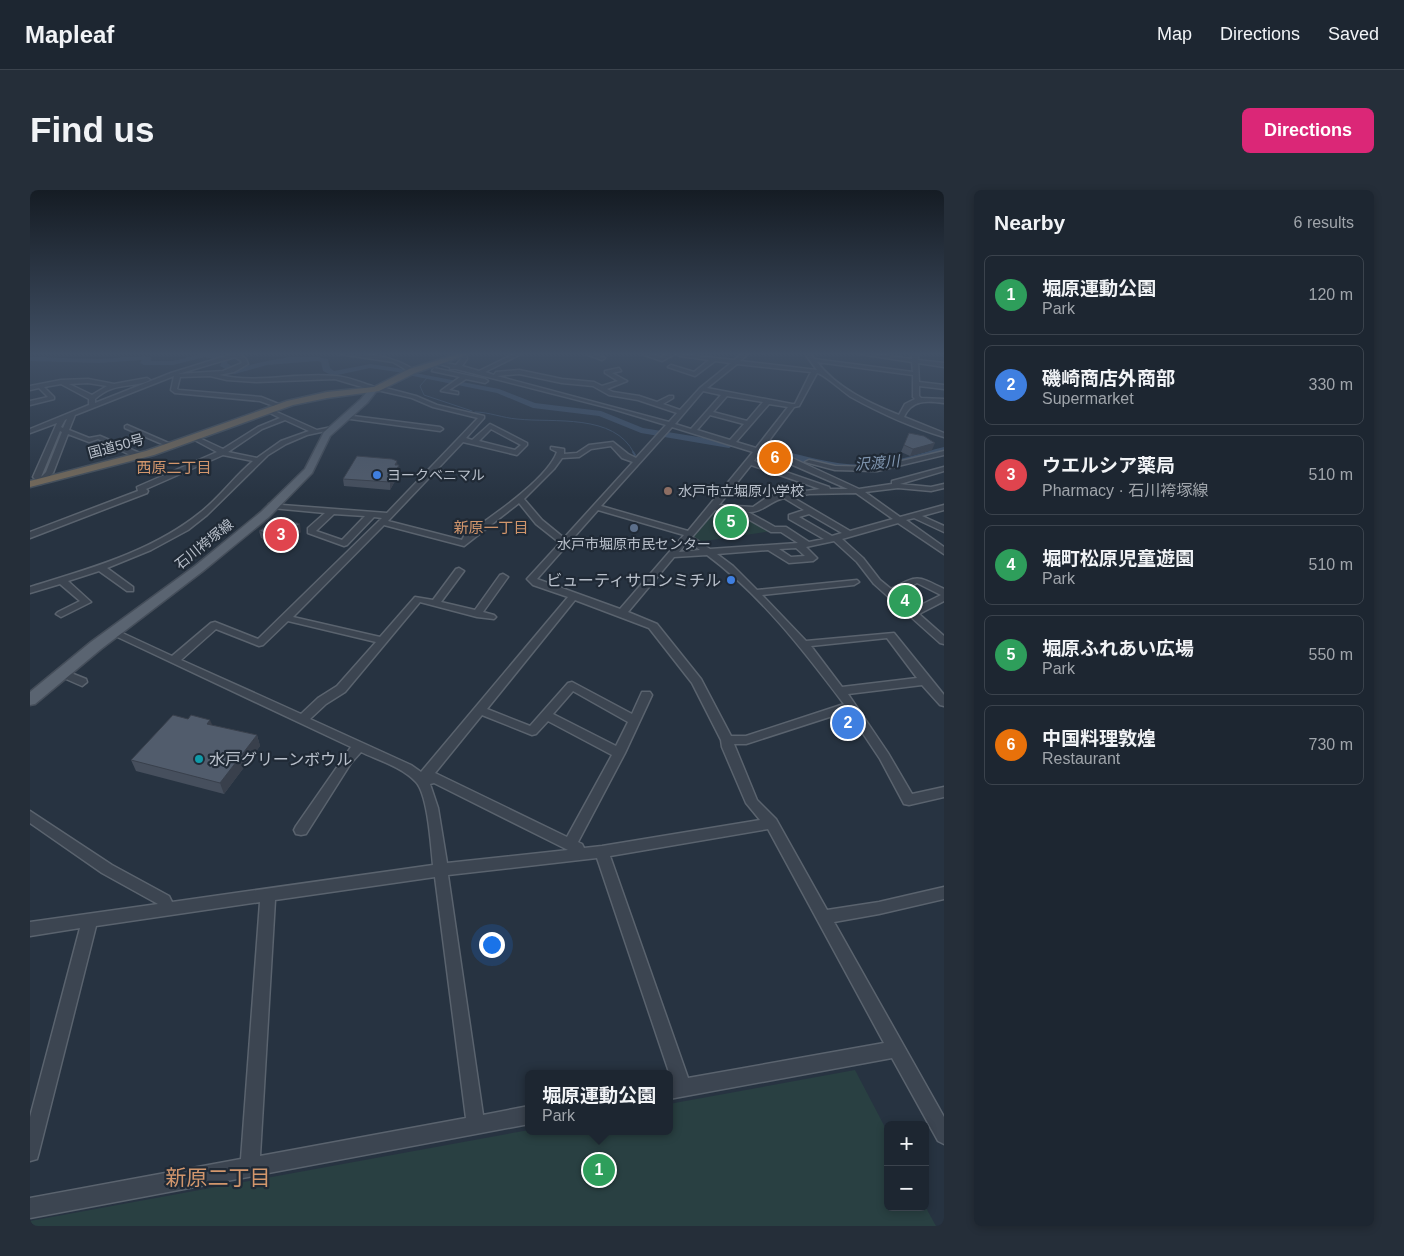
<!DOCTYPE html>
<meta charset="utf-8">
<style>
:root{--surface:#1d2631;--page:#252e39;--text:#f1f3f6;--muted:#a0a5ab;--line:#3b434d;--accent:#db2777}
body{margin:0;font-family:Helvetica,"Noto Sans JP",sans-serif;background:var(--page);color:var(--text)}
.controls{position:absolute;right:15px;bottom:15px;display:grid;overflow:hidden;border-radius:8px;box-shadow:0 2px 8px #0003}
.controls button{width:45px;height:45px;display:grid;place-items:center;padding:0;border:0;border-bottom:1px solid var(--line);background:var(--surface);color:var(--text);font:25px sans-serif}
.you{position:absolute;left:461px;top:754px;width:18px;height:18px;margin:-12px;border:4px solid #fff;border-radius:50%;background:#1a73e8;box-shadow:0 0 0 8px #1a73e833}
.badge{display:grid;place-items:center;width:32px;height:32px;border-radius:50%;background:var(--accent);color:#fff;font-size:16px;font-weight:700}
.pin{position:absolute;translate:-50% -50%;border:2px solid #fff;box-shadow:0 1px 5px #0006}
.popup{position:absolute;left:495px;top:880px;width:148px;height:65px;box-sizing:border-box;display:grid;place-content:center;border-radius:8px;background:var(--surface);filter:drop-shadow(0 1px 4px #0005);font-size:16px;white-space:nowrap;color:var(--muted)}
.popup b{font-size:19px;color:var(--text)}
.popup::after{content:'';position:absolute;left:50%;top:100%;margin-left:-10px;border:10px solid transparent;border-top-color:var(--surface)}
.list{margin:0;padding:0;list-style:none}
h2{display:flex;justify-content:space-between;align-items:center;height:65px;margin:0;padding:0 20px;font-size:21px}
h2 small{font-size:16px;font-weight:400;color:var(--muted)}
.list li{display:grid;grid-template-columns:32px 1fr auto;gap:15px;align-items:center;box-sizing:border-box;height:80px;margin:0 10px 10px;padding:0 10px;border:1px solid var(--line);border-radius:8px}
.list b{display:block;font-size:19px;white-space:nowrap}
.list p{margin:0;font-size:16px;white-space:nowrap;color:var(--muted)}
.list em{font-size:16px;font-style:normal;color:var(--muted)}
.map{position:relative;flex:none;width:914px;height:1036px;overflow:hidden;border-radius:8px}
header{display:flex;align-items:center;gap:30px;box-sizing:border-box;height:70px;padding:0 25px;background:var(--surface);border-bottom:1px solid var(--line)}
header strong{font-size:24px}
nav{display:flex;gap:28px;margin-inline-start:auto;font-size:18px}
.intro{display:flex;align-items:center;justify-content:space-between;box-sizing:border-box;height:120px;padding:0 30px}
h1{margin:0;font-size:35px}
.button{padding:12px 22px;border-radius:8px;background:var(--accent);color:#fff;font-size:18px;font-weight:700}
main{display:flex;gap:30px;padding:0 30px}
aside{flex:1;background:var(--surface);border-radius:8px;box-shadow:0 2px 8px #0003}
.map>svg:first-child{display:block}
.green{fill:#294042}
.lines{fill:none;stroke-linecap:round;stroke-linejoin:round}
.stream-far1{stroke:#3e5169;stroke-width:1}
.stream{stroke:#3e5169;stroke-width:2}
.river{fill:#3e5169;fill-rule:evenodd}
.minor-casing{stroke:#5a636e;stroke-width:3}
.major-casing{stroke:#454e5a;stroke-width:3}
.highway-casing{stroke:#46505b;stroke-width:3}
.minor{fill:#3c4551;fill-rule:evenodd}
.major{fill:#5a6471;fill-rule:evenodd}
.highway{fill:#766a59;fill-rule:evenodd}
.wall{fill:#464f5d}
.shaded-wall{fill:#39404c}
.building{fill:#515c6c;stroke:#39404c}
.shop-dot{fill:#3f7fe0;stroke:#202a36;stroke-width:2}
.education-dot{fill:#8d6e63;stroke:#202a36;stroke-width:2}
.service-dot{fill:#5c6f8a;stroke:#202a36;stroke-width:2}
.culture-dot{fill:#0f9aa8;stroke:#202a36;stroke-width:2}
.labels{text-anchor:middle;stroke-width:4.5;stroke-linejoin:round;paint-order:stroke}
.far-street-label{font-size:14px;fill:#b9c0cb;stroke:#202a36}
.far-poi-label{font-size:14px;fill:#b9c0cb;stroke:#202a36;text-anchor:start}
.far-water-label{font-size:15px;font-style:italic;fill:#8197b1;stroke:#202a36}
.far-neighbourhood-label{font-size:15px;fill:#d2966c;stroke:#202a36}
.poi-label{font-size:16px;fill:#b9c0cb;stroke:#202a36;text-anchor:end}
.near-neighbourhood-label{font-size:21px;fill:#d2966c;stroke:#202a36}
</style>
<header>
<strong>Mapleaf</strong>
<nav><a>Map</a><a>Directions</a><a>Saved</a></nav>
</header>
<div class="intro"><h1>Find us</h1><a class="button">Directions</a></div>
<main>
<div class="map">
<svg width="914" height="1036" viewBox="0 0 914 1036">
<rect width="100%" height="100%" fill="#273341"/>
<!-- green -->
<g class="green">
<path d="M 684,320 L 711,323 L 742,341 L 668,352 L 663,346 Z"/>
<path d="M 825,880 L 858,943 L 858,1017 L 895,1016 L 906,1036 L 0,1036 L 0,1031 L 499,940 L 499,941 L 639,941 L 639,914 Z"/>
</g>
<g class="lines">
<!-- stream-far1 -->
<g class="stream-far1">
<path d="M 397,188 L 390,196 L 394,205 L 442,221"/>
<path d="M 445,222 C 459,222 473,228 487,229 C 524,233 584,223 604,263"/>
</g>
<!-- stream -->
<path class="stream" d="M 603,268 L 605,265 L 603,262"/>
<!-- river -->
<g class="river">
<path d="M 171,164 L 188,164 L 199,168 L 197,173 L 206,179 C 234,171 269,162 298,169 L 300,178 L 304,181 L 340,174 L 374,179 L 378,181 L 374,183 L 340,178 L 303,186 L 293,181 L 291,172 L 287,171 L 237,175 L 205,184 L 190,176 L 192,171 L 175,167 L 143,175 L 114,175 L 110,173 L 112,170 L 69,173 L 0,171 L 0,167 L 69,169 L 115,166 L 121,167 L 121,171 L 143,171 Z"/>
<path d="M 380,182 L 469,199 L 505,213 L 571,221 L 613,238 L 699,252 L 704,255 L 699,258 L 611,243 L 569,226 L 503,218 L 467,203 L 383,186 L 380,186 Z"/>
<path d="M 914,257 L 914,263 C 890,269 866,278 842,280 C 809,283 777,273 746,265 L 744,263 L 749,260 C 779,267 810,277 842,274 C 866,272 890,263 914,257 Z"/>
</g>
<defs>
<g id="minor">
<path d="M 197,164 L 212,164 L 211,165 L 216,169 L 218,174 L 204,182 L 189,185 C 228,194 266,182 305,186 C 319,187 332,193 345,197 L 348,196 L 386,206 L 407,215 L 454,226 L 454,228 L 436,248 L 442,250 L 460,234 L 497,253 L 497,255 L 487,265 L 433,252 L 358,331 L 432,350 L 434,346 C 459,328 517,290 527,262 L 521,259 L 521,257 L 534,259 L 534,264 L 547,263 L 559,255 L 583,252 L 598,264 L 606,268 L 636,235 L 583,219 L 426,179 L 420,179 L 420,177 L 406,173 L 406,171 L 426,175 L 431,169 L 430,164 L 436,164 L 437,169 L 432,176 L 449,181 L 484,164 L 491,164 L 455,182 L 464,185 L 466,182 L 489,180 L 532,189 L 564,192 L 572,196 L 588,191 L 575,183 L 575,181 L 589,178 L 591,181 L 582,183 L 597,191 L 577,199 L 583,202 L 609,206 L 627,212 L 639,206 L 643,206 L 643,208 L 633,214 L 650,220 L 670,198 L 701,173 L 685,171 L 665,186 L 638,177 L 641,175 L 664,182 L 679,170 L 650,166 L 647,164 L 704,170 L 712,164 L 718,164 L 710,171 L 787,180 L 775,164 L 781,164 L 784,169 L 883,182 L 882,172 L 830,164 L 843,164 L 882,169 L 882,164 L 888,164 L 888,170 L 914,173 L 914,177 L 888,173 L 889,192 L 914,195 L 914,199 L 889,196 L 889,206 L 891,208 L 914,209 L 914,213 C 897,211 882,209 874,227 L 914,243 L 914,247 C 883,238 850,223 821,207 C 813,202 794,184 787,183 L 769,216 L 764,217 L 732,260 L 762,268 L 829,299 L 862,294 L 862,291 L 914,277 L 914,281 L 870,294 L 901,297 L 914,294 L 914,298 L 901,301 L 868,298 L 835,302 L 870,327 L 914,315 L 914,320 L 892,326 L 914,336 L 914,342 L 884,328 L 876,330 L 914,357 L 914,364 L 868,333 L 812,349 L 833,368 L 850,390 L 861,399 C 888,385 886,385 914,399 L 914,411 L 889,424 L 914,446 L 914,454 L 910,453 L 844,394 L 827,372 L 804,351 L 776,357 L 787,368 L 783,371 L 759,373 L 738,360 L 687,364 L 703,376 L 727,400 L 827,390 L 829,392 L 824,395 L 732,405 L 776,451 L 864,443 L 914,505 L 914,516 L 910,515 L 892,495 L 818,504 L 858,563 L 882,604 L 914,597 L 914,607 L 879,615 L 874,614 L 850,569 L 818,521 L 716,554 L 704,554 L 727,610 L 746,629 L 797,720 L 849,712 L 914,697 L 914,709 L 849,724 L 804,732 L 914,927 L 914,954 L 908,951 L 862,868 L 639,909 L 639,891 L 642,891 L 567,668 L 418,685 L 453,925 L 499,916 L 499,934 L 0,1028 L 0,1008 L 211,969 L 230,712 L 66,736 L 9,962 L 7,969 L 0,971 L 0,927 L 50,738 L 0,746 L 0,732 L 128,714 L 72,683 L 0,633 L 0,621 L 82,675 L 139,706 L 142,712 L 403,675 C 401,656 398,605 386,592 C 372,577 348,570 331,562 L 321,573 L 276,644 L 271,645 L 266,644 L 264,640 L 266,636 L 321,557 L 79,443 L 80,441 L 88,441 L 142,466 L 181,433 L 185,432 L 228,449 L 352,328 L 344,327 L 317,355 L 314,356 L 278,343 L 278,338 L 295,323 L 242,318 L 239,318 L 239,314 L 357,323 L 448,228 L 403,217 L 382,208 L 347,200 L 342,200 L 305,189 L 226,192 L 197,190 L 180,186 L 150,187 L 147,199 L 149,200 L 231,207 L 251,215 L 252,216 L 249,218 L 230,211 L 145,203 L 141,200 L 144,186 L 45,225 L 39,240 L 59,248 L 70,246 L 112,264 L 112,268 L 106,268 L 68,249 L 59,252 L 38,244 L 23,283 L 11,294 L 3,287 L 27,233 L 0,243 L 0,239 L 59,215 L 59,209 L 31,194 L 14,197 L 24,207 L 24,209 L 0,215 L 0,211 L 18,207 L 9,198 L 0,200 L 0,196 L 31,190 L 58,189 L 84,194 L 117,188 L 120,190 C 102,199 85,191 65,209 L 65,213 L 141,183 L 199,165 ZM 205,167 L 211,171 L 212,173 L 193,181 L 148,184 ZM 787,172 L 883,185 L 883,207 L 885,209 L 875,214 L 869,225 C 839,213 807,198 787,172 ZM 707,174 L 781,182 L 765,214 L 762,214 L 677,198 ZM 489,184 L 532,193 L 563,196 L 579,205 L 608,210 L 647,223 L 639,232 L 467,186 ZM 58,193 L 77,196 L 62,205 L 39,194 ZM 673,201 L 691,205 L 661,239 L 645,234 ZM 697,206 L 733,212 L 717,231 L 683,222 ZM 739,214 L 758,217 L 726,258 L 706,252 ZM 680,225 L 714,234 L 700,250 L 667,240 ZM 37,229 L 33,238 L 31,237 L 35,230 ZM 642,237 L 723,262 L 658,341 L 571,316 ZM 461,239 L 491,255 L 485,260 L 449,251 ZM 30,241 L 32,242 L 16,282 L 11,287 ZM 581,256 L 592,268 L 603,272 L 534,348 L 512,330 L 494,309 L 524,279 L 532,268 L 549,267 L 561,259 ZM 729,263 L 756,272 L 818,299 L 800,299 L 799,297 L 724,271 ZM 721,275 L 790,299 L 739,306 L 723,317 L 689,315 ZM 826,303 L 863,329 L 820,341 L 762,307 L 779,304 ZM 754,308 L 774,320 L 759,325 L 759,329 L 794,349 L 779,352 L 756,337 L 745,337 L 718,322 C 732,323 740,311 754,308 ZM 489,313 L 506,334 L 530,353 L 497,389 L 503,395 L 538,407 L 391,582 L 381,575 L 280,529 L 296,514 L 315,502 L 390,412 L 447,427 L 464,429 L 466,427 L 464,425 L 453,422 L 478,387 L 473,384 L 470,385 L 445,420 L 411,412 L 434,381 L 429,378 L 426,379 L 403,410 L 385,407 L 350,447 L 263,427 L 354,335 L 434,356 ZM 568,320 L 654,345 L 590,419 L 507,389 ZM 685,320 L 711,321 L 711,325 L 741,342 L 751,342 L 768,353 L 680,359 L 662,347 ZM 304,324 L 335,326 L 312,350 L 286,341 ZM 779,324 L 812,343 L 802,346 L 769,327 ZM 658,351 L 659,352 L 670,360 L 649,362 ZM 766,358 L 775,366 L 761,367 L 749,359 ZM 677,365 C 731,405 774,461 814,514 L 716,546 L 701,546 L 671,489 L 627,434 L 598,422 L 644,367 ZM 887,393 L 911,405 L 883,419 L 866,404 ZM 545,410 L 619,438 L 662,493 L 691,550 L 692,557 L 716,613 L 730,630 L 572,656 L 554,658 L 552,654 L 548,652 L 595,563 L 622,505 L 620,502 L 612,502 L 602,524 L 542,492 L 538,493 L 500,536 L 457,519 ZM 258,431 L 346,452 L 307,496 L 288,508 L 271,524 L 151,470 L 186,439 L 229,456 L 233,455 ZM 857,448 L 887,488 L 812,497 L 781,456 ZM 543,501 L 598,532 L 586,556 L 523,524 ZM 452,525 L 502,545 L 506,544 L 518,531 L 582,565 L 537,647 L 405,583 ZM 404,593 L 538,660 L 417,673 L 408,618 L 400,594 ZM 738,639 L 854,853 L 658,888 L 580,666 ZM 405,687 L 436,928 L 230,966 L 245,710 Z"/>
<path d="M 310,164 C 334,162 366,166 385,181 L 380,182 L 363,172 Z"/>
<path d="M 556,164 L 564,164 L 575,168 L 572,170 Z"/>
<path d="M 612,164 L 620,164 L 631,167 L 638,164 L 645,164 L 632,171 Z"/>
<path d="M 404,178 L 455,189 L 458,191 L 455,193 L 436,189 L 419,200 L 428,202 L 428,204 L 411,201 L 412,200 L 430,187 L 402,181 Z"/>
<path d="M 236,219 L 240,219 L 287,240 L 302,237 L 305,239 L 277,245 L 256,254 L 238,265 L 177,325 L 158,340 L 121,360 L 77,378 L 103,397 L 103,401 L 97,401 L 69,381 L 38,391 L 61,412 L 31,427 L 26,424 L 28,422 L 50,411 L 30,394 L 0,403 L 0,397 C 58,379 122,362 171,322 C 190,307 204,287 223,271 L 193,265 L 116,299 L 118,301 L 117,303 L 0,348 L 0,342 L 108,301 L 107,297 L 187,262 L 161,248 L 161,246 L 165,246 L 193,259 L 228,237 L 250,228 L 236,221 ZM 255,230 L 279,241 L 251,251 L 227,268 L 198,262 L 232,239 Z"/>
<path d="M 315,225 L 410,237 L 413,239 L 410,241 L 313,228 L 312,227 Z"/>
<path d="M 97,235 L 143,255 L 145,256 L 139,257 L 95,238 L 95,236 Z"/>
<path d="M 914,261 L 914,265 L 847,281 L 805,280 L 775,272 L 779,270 L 805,276 L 847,277 Z"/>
<path d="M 31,479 L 56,489 L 57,492 L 52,496 L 27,485 L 26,483 L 27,481 Z"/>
</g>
<path id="major" d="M 341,197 L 348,199 L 337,213 L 300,246 L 282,283 L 239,327 L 173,381 L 71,459 L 5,514 L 0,515 L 0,502 L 61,452 L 165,376 L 231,322 L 275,279 L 294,242 L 331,209 Z"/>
<path id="highway" d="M 428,164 L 439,164 L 385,183 L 349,201 L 297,208 L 263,215 L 124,265 L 0,297 L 0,291 L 116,261 L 257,211 L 297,202 L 344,197 L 379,179 Z"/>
</defs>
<!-- minor casing -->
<use href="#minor" class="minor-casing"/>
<!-- major casing -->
<use href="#major" class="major-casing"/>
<!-- highway casing -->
<use href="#highway" class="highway-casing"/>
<!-- minor -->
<use href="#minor" class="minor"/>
<!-- major -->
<use href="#major" class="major"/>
<!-- highway -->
<use href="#highway" class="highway"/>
</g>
<!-- wall -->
<g class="wall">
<path d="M 879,243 L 902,260 L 880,266 L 871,262 Z"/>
<path d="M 367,271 L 367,275 L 370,282 L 360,300 L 314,296 L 313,289 Z"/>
<path d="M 229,341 L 271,342 L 249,355 L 231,348 Z"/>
<path d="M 182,535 L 227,545 L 230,556 L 194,604 L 106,581 L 101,570 Z"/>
</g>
<!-- shaded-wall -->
<g class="shaded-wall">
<path d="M 905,253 L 902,260 L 880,266 L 883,259 Z"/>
<path d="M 367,271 L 368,278 L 369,275 L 370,282 L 360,300 L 360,292 L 365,275 Z"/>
<path d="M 270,334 L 271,342 L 249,355 L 248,348 Z"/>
<path d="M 180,530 L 185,541 L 177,534 Z"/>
<path d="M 227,545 L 230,556 L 194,604 L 190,593 Z"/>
</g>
<!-- building -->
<g class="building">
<path d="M 879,243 L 894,246 L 905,253 L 883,259 L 874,255 Z"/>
<path d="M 327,266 L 362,269 L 367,271 L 365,275 L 369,275 L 360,292 L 313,289 Z"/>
<path d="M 251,327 L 270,334 L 248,348 L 229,341 Z"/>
<path d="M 143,525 L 158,529 L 161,525 L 180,530 L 177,534 L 227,545 L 190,593 L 101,570 Z"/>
</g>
<!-- sky -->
<linearGradient id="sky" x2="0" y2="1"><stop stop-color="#151c24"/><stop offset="0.53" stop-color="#415065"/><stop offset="1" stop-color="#415065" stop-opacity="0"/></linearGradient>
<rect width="914" height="309" fill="url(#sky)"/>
<!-- markers -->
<g class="shop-dot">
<circle cx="347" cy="285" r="5"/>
<circle cx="701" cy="390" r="5"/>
</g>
<circle class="education-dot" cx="638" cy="301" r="5"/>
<circle class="service-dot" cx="604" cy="338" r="5"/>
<circle class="culture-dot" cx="169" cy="569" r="5"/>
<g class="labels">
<!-- far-street labels -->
<g class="far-street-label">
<text transform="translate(86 256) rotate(-15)" y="5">国道50号</text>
<text transform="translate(174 354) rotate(-39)" y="5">石川袴塚線</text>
</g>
<!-- far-poi labels -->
<g class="far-poi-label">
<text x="357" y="290">ヨークベニマル</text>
<text x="648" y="306">水戸市立堀原小学校</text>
<text x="604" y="359" text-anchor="middle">水戸市堀原市民センター</text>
</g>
<!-- far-water labels -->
<g class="far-water-label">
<text transform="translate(847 273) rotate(-5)" y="5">沢渡川</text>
</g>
<!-- far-neighbourhood labels -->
<g class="far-neighbourhood-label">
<text x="144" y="283">西原二丁目</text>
<text x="461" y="343">新原一丁目</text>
</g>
<!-- poi labels -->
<g class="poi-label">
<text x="691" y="396">ビューティサロンミチル</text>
<text x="179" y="575" text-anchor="start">水戸グリーンボウル</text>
</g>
<!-- near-neighbourhood labels -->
<g class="near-neighbourhood-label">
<text x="188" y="995">新原二丁目</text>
</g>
</g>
</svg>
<div class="controls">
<button>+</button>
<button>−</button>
</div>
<div class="you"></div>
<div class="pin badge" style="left:569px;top:980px;background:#2e9e5b">1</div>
<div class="popup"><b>堀原運動公園</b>Park</div>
<div class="pin badge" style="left:818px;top:533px;background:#3f7fe0">2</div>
<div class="pin badge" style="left:251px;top:345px;background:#e0444e">3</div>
<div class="pin badge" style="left:875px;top:411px;background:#2e9e5b">4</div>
<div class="pin badge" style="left:701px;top:332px;background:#2e9e5b">5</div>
<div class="pin badge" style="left:745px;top:268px;background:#e8710a">6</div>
</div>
<aside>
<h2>Nearby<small>6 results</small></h2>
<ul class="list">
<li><span class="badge" style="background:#2e9e5b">1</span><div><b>堀原運動公園</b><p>Park</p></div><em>120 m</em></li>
<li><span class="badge" style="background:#3f7fe0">2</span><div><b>磯崎商店外商部</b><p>Supermarket</p></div><em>330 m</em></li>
<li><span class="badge" style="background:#e0444e">3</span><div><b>ウエルシア薬局</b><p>Pharmacy · 石川袴塚線</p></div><em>510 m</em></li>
<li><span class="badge" style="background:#2e9e5b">4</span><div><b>堀町松原児童遊園</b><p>Park</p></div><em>510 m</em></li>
<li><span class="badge" style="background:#2e9e5b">5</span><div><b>堀原ふれあい広場</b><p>Park</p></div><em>550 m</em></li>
<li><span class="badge" style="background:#e8710a">6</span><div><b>中国料理敦煌</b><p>Restaurant</p></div><em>730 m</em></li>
</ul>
</aside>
</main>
